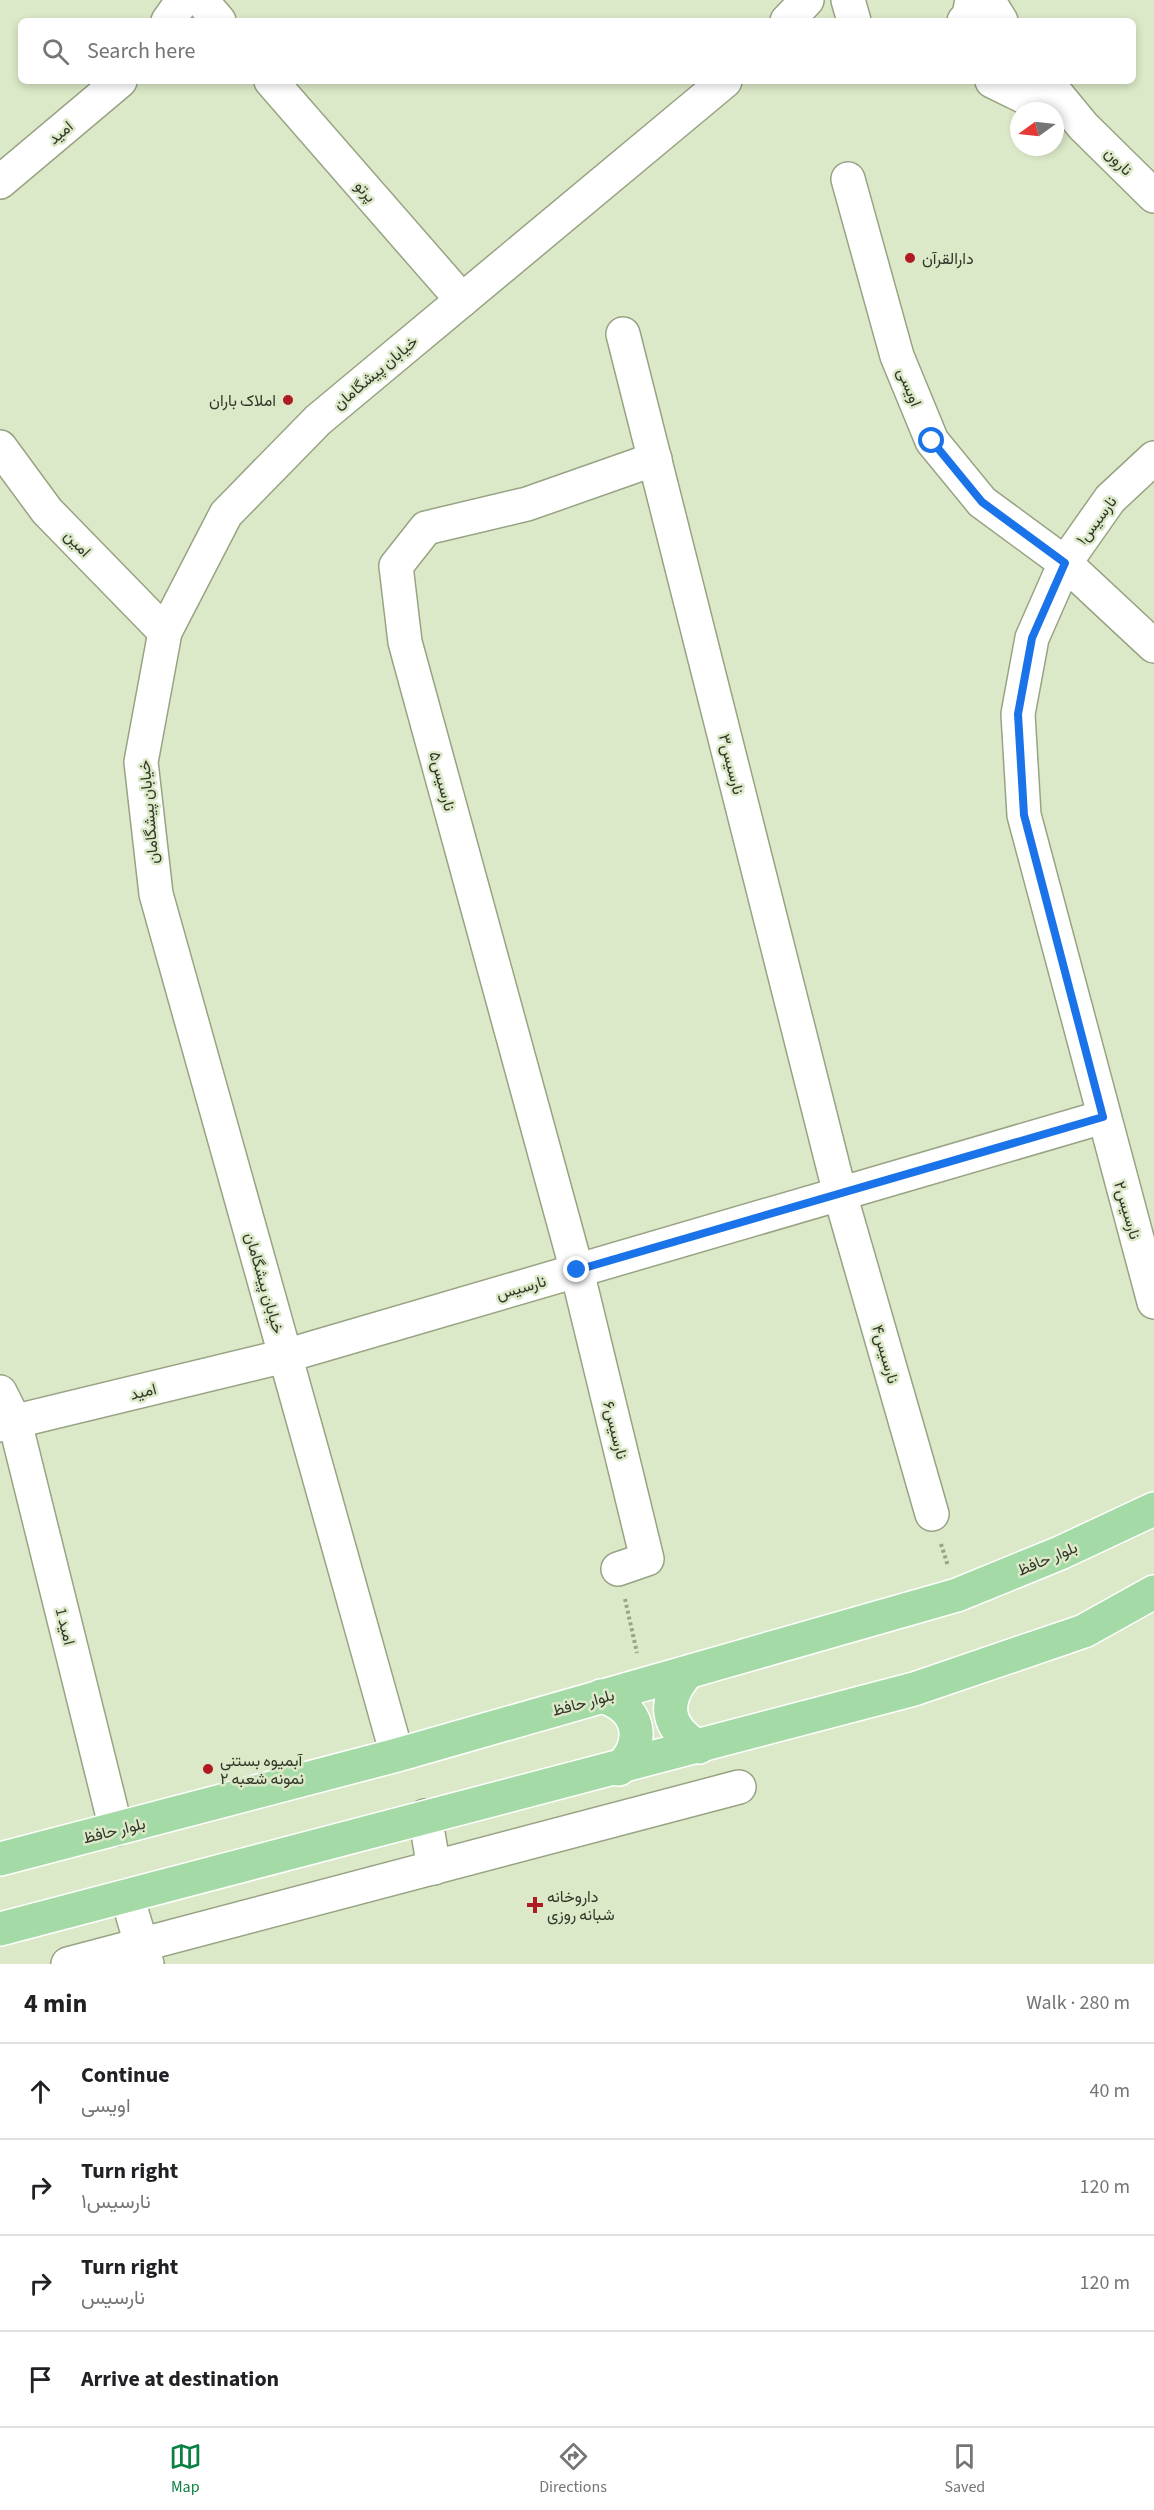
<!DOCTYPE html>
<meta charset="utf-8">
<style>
:root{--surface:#fff;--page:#f6f6f6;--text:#202124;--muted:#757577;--line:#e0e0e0;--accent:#0b8043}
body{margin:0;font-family:"Source Sans 3",Vazirmatn,sans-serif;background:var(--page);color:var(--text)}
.compass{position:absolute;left:1010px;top:102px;width:54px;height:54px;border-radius:50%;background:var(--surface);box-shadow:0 3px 9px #0003;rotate:255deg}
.stop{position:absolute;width:18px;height:18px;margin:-14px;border:4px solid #1a73e8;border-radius:50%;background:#fff}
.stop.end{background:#1a73e8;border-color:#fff;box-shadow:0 2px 6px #0008}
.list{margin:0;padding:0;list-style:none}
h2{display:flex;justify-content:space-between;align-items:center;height:78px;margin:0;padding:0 24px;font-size:26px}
h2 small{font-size:20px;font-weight:400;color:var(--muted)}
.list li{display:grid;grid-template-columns:39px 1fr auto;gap:18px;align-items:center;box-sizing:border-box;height:96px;padding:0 24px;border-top:2px solid var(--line)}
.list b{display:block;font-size:22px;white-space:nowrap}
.list p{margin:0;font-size:20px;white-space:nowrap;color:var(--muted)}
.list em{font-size:20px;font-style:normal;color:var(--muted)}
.icon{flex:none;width:33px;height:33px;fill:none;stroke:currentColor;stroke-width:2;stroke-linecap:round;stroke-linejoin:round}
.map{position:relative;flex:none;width:1154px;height:1964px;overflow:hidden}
.search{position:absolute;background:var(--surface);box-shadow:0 3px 9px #0003;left:18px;right:18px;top:18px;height:66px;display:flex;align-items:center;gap:15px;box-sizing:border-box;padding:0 21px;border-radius:9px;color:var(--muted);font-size:22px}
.sheet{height:462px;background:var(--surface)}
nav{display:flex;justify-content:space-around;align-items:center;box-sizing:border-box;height:84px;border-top:2px solid var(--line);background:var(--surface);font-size:16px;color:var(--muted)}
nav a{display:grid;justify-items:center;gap:3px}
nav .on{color:var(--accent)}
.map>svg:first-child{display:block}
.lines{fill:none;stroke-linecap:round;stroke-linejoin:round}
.minor-casing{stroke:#97a383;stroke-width:36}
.major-casing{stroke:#fff;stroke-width:36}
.path{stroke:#99a38a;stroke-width:4;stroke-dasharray:3 3;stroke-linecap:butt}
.minor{stroke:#fff;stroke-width:33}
.major{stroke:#a4daa6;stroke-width:33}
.route{stroke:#1a73e8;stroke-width:8}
.poi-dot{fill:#ae1b23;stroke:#dce9c8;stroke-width:2}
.labels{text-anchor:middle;stroke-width:5;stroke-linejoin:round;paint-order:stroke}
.street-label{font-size:16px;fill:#313629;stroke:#dce9c8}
.poi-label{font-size:16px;fill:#313629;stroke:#dce9c8;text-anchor:start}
</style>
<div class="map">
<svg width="1154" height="1964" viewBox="0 0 1154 1964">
<rect width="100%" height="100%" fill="#dce9c8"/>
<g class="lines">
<defs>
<g id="minor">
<path d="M 201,0 L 219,21"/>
<path d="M 848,0 L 854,21"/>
<path d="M 988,0 L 1001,21"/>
<path d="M 168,21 L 183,0"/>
<path d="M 787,21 L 807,0"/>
<path d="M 964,21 L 969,15 L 972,0"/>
<path d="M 271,81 L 462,300"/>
<path d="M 992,81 L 1053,111"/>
<path d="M 1046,81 L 1083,126 L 1154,196"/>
<path d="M 848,179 L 897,356 L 932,441 L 982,502 L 1065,563 L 1154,646"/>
<path d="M 0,182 L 120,81"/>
<path d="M 623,334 L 840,1194 L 932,1514"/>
<path d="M 0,447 L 47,511 L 165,632"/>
<path d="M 1154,458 L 1110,499 L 1065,563 L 1032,638 L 1018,714 L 1024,815 L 1154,1302"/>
<path d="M 0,1392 L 15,1422 L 116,1829"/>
<path d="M 0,1425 L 285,1356 L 1103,1117"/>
<path d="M 618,1569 L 647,1559 L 577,1271 L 405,642 L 396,566 L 426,528 L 527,504 L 655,459"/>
<path d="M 397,1755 L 156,894 L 141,762 L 165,632 L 226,514 L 318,420 L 725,81"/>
<path d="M 425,1816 L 434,1868"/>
<path d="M 127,1896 L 147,1964"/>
<path d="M 68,1964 L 739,1787"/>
</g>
<g id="major">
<path d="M 686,1674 C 662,1703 666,1728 699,1747"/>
<path d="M 601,1696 C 639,1707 648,1741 619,1769"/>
<path d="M 0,1859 L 397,1755 L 957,1595 L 1060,1553 L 1154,1509"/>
<path d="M 0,1929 L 914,1689 L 1084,1631 L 1154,1592"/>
</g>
</defs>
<!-- minor casing -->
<use href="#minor" class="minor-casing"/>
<!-- major casing -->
<use href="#major" class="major-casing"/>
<!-- path -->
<g class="path">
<path d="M 941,1544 L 948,1566"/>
<path d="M 625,1599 L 637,1653"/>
</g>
<!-- minor -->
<use href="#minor" class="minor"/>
<!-- major -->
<use href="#major" class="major"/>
</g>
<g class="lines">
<!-- route -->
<path class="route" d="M 577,1270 L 1103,1117 L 1024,815 L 1018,714 L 1032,638 L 1065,563 L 982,502 L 932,441"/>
</g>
<!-- markers -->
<g class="poi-dot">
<circle cx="910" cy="258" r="6"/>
<circle cx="288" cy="400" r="6"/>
<circle cx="208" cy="1769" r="6"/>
<path d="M532 1896h6v6h6v6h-6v6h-6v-6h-6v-6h6z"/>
</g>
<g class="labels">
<!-- street labels -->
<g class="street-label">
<text transform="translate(60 132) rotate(-40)" y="6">امید</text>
<text transform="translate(1119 161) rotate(45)" y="6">نارون</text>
<text transform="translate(366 191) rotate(49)" y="6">پرتو</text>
<text transform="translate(375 372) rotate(-40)" y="6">خیابان پیشگامان</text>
<text transform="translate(910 387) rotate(68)" y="6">اویسی</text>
<text transform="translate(1096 520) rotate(-53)" y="6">نارسیس۱</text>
<text transform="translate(78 543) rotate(46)" y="6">امین</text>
<text transform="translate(732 764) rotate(76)" y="6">نارسیس۳</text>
<text transform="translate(443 781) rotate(75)" y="6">نارسیس۵</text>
<text transform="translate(148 812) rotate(-95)" y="6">خیابان پیشگامان</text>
<text transform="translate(1128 1210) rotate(74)" y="6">نارسیس۲</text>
<text transform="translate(265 1283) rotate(74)" y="6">خیابان پیشگامان</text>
<text transform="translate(521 1287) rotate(-16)" y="6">نارسیس</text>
<text transform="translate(886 1354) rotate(74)" y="6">نارسیس۴</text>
<text transform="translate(143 1391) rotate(-14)" y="6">امید</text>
<text transform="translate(616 1430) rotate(76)" y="6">نارسیس۶</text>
<text transform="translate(1047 1558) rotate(-23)" y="6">بلوار حافظ</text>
<text transform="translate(66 1626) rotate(76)" y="6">امید 1</text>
<text transform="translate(583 1702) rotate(-15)" y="6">بلوار حافظ</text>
<text transform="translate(114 1830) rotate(-14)" y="6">بلوار حافظ</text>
</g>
<!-- poi labels -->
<g class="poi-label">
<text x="922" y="264">دارالقرآن</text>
<text x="276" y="406" text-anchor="end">املاک باران</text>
<text x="220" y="1766">آبمیوه بستنی<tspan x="220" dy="18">نمونه شعبه ۲</tspan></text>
<text x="547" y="1902">داروخانه<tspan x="547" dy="18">شبانه روزی</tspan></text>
</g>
</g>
</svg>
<svg class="compass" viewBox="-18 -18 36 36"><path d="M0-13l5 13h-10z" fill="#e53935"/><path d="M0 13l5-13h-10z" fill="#757577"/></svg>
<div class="stop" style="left:932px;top:441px"></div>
<div class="stop end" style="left:577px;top:1270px"></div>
<div class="search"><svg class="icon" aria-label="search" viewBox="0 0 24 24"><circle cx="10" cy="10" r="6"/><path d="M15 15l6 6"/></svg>Search here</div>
</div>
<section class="sheet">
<h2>4 min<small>Walk · 280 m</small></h2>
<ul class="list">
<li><svg class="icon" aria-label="ahead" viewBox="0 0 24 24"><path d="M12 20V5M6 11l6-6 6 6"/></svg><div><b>Continue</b><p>اویسی</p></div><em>40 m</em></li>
<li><svg class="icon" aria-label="right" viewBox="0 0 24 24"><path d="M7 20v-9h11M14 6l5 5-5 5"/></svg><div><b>Turn right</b><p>نارسیس۱</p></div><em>120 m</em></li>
<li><svg class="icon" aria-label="right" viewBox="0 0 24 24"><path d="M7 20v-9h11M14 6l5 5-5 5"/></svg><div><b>Turn right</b><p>نارسیس</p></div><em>120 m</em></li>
<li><svg class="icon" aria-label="arrive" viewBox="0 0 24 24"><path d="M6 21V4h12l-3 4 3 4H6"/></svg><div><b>Arrive at destination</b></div></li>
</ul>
</section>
<nav>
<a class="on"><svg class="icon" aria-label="map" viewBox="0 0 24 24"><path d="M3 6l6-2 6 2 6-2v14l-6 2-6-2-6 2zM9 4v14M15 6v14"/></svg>Map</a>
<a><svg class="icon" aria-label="directions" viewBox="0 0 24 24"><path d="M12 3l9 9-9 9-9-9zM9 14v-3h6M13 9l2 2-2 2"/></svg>Directions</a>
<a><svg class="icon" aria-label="saved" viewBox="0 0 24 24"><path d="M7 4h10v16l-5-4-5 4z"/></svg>Saved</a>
</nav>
